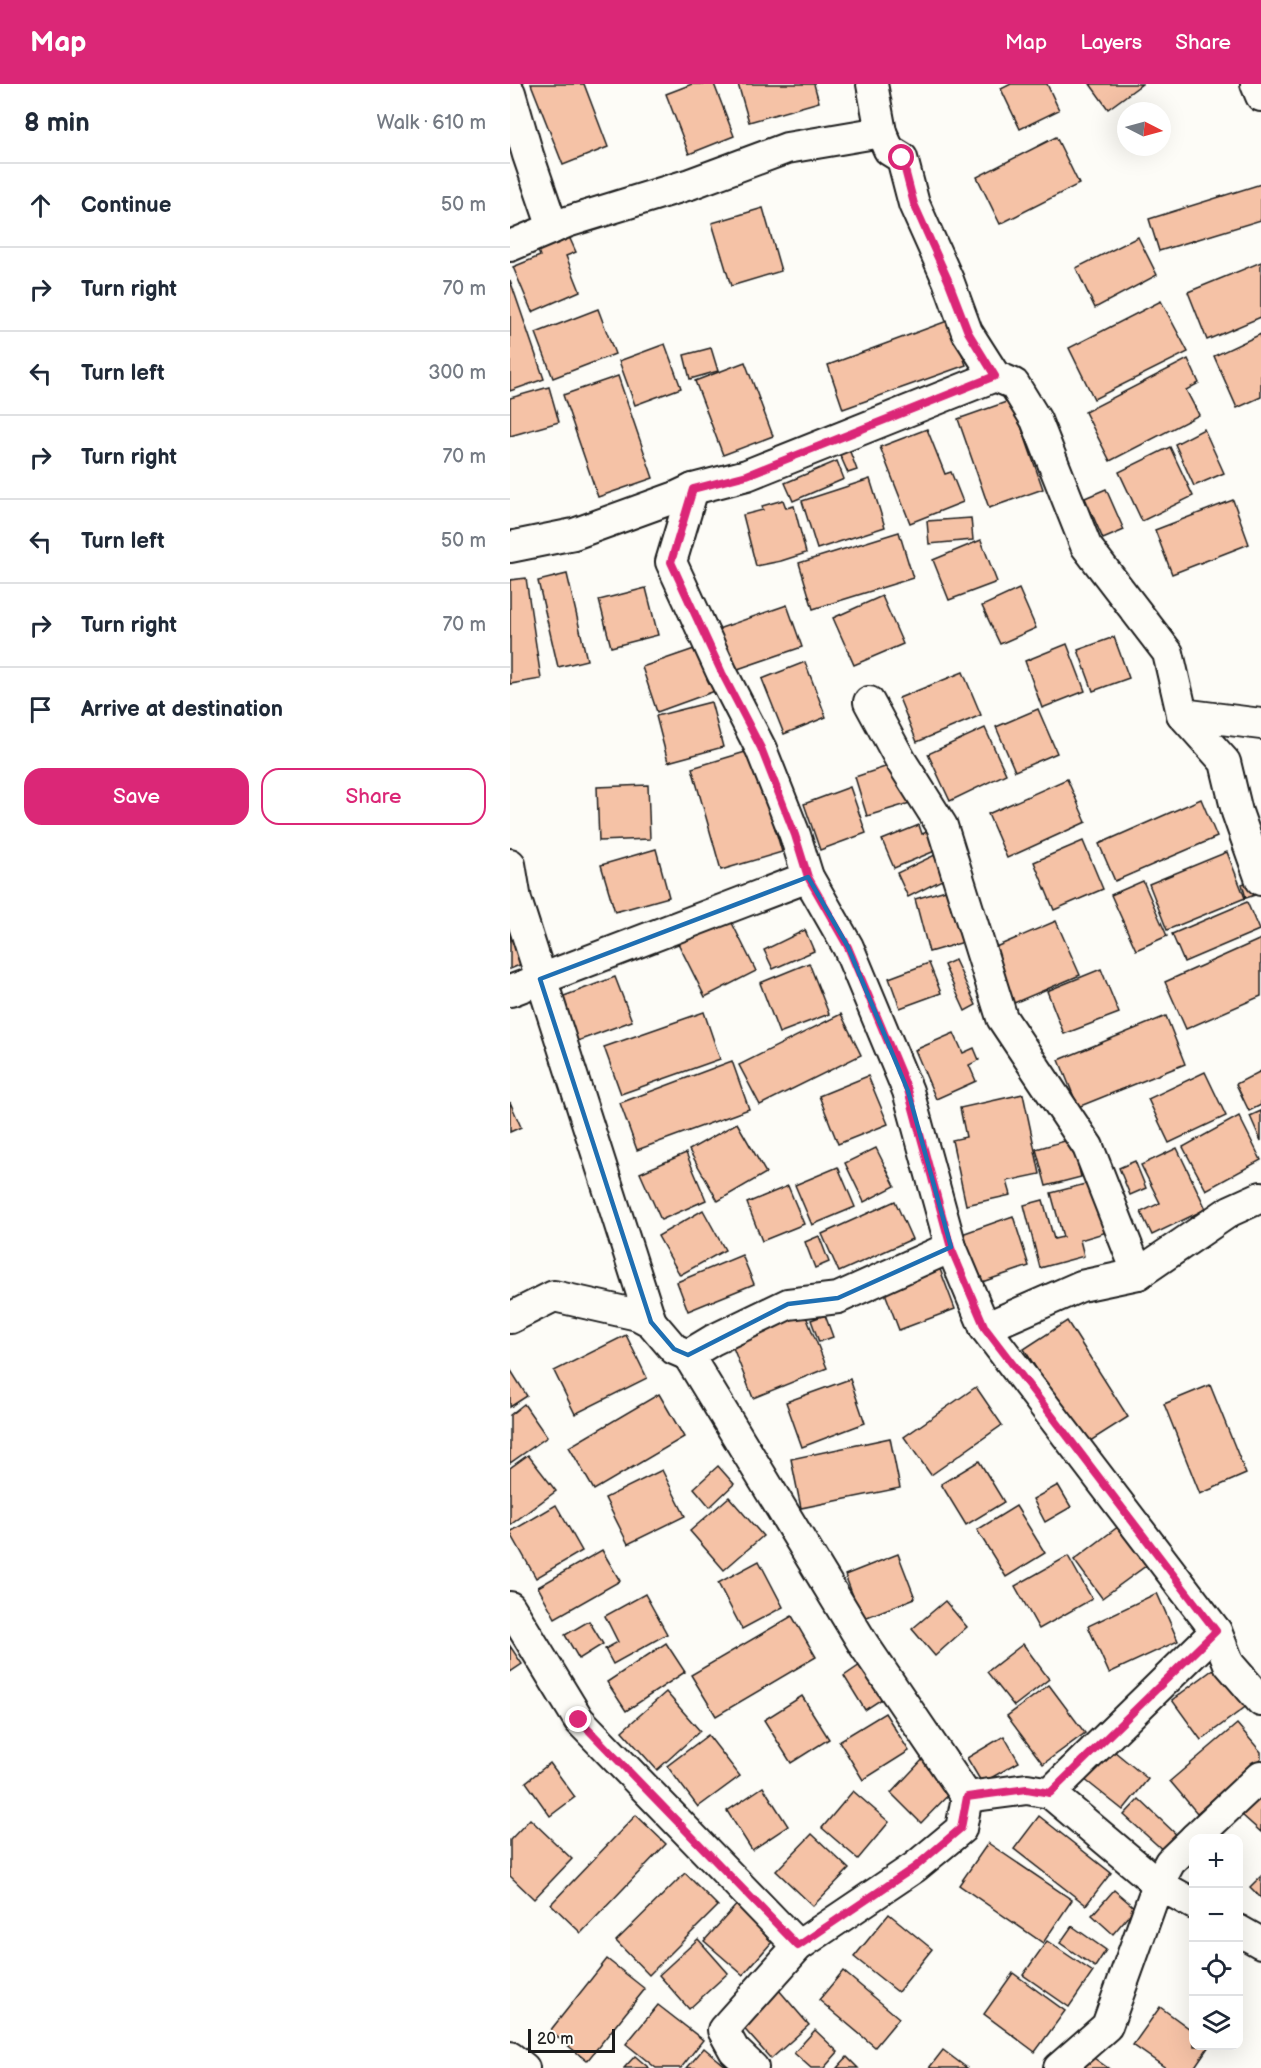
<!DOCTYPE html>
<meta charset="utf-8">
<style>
:root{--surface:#fff;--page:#f2f2f3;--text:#1f2937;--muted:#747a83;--line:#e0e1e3;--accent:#db2777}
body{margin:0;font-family:"Balsamiq Sans",sans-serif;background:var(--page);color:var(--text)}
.controls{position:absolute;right:18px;bottom:18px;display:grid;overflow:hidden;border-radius:12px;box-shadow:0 6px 24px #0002}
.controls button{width:54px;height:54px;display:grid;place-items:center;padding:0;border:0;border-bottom:2px solid var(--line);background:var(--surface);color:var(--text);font:30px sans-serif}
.compass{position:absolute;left:607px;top:18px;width:54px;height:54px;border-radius:50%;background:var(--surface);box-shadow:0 6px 24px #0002;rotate:96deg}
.scale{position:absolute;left:18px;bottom:15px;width:87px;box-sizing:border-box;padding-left:6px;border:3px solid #1c1c1c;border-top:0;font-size:16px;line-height:21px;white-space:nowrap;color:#1c1c1c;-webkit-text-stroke:4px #fdfcf7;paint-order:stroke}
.stop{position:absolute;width:18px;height:18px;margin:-14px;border:4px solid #db2777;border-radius:50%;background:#fff}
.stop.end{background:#db2777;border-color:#fff;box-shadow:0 2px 6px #0008}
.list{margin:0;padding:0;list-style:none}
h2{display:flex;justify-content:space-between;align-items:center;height:78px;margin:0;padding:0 24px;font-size:26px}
h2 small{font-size:20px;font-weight:400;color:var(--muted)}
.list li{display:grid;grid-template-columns:39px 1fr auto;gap:18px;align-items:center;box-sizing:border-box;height:84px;padding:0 24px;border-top:2px solid var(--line)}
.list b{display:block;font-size:22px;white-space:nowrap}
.list em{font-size:20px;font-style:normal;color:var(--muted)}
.actions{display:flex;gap:12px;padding:18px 24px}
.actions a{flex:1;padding:14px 0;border:2px solid var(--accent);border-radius:18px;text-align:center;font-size:21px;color:var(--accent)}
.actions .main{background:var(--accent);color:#fff}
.icon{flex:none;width:33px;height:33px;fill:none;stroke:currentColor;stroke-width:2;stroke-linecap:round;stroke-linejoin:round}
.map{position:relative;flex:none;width:751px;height:1984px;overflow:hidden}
header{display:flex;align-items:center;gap:36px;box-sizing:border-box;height:84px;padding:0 30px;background:var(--accent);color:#fff}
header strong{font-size:28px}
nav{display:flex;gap:33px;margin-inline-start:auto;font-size:21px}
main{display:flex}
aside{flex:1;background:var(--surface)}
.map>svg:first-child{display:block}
.building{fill:#f5c2a6;stroke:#1c1c1c;stroke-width:1.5}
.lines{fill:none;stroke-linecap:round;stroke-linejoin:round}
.minor-casing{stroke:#1c1c1c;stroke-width:34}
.minor{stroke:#fdfcf7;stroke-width:30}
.route{stroke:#db2777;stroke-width:8}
.marked{fill:none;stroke:#1f6fb2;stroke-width:4.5;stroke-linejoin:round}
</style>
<header>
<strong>Map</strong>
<nav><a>Map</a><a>Layers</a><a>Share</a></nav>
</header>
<main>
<aside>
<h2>8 min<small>Walk · 610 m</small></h2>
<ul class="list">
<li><svg class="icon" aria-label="ahead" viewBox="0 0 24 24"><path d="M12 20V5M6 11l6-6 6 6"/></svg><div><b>Continue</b></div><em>50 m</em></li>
<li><svg class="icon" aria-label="right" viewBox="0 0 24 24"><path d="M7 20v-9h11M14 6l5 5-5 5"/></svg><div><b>Turn right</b></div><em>70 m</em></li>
<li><svg class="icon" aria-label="left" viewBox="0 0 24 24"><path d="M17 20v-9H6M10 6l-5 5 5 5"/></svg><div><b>Turn left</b></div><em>300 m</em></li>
<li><svg class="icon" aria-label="right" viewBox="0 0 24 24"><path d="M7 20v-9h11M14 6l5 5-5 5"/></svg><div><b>Turn right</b></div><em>70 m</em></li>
<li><svg class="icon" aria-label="left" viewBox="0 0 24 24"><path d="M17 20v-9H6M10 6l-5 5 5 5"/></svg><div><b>Turn left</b></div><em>50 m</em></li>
<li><svg class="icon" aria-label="right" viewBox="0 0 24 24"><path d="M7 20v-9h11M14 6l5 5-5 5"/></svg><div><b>Turn right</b></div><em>70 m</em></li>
<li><svg class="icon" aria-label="arrive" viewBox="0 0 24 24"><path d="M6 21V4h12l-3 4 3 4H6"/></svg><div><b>Arrive at destination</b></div></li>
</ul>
<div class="actions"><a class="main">Save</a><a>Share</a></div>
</aside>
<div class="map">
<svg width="751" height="1984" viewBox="0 0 751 1984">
<rect width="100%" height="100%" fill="#fdfcf7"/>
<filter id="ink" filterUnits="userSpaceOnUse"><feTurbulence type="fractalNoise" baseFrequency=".0167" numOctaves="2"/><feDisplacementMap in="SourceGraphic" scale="12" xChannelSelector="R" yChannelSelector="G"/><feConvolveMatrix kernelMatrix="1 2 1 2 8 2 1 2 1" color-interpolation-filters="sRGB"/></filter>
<g filter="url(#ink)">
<!-- building -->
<g class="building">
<path d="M 21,0 L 74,0 L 98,63 L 53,81 Z"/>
<path d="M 182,0 L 204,0 L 224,52 L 179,70 L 156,10 Z"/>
<path d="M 228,0 L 304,0 L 309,18 L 239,38 Z"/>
<path d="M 501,0 L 537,0 L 549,26 L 510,45 L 491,5 Z"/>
<path d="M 580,0 L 632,0 L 598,25 Z"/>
<path d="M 546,53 L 569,100 L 490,140 L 467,93 Z"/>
<path d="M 751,100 L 751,136 L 649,167 L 639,135 Z"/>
<path d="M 253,124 L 271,187 L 221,202 L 202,139 Z"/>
<path d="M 56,146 L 66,168 L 56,172 L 70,207 L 22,228 L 3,183 L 30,172 L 25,159 Z"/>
<path d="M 628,153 L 647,191 L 585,224 L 566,184 Z"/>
<path d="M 751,178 L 751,233 L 697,256 L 678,208 Z"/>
<path d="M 0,196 L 34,295 L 0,307 Z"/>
<path d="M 651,217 L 678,268 L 584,315 L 559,264 Z"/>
<path d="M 88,225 L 105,270 L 43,294 L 26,249 Z"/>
<path d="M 440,236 L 456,281 L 333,325 L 318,281 Z"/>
<path d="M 751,250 L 751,313 L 727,324 L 704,272 Z"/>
<path d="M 155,260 L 171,304 L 125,321 L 109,277 Z"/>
<path d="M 201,264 L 208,287 L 180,295 L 174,271 Z"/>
<path d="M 678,275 L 689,299 L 676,306 L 689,331 L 600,377 L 575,328 Z"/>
<path d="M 235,278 L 263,352 L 213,371 L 185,297 Z"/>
<path d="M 108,292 L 143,394 L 88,413 L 53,311 Z"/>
<path d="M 39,303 L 49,338 L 0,352 L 0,314 Z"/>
<path d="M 502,316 L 533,405 L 479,424 L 448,335 Z"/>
<path d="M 417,345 L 435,390 L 441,388 L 453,418 L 400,439 L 370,363 Z"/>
<path d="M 694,345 L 714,389 L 684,402 L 665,360 Z"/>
<path d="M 337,360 L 347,386 L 338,389 L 327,364 Z"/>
<path d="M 660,363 L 683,412 L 632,437 L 609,388 Z"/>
<path d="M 327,377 L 334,395 L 283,417 L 275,399 Z"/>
<path d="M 360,395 L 375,443 L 307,465 L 292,417 Z"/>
<path d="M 596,405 L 614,446 L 593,455 L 575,414 Z"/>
<path d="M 273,416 L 276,424 L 284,422 L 296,469 L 271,477 L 246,482 L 233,431 L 253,426 L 252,422 Z"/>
<path d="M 723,416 L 739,460 L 662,490 L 645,446 Z"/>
<path d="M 461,434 L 463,456 L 419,460 L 417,437 Z"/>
<path d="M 389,448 L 403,494 L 303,525 L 289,479 Z"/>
<path d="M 471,456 L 487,498 L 439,516 L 423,476 Z"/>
<path d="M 57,490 L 77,576 L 48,583 L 28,497 Z"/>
<path d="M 16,494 L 31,595 L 0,600 L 0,496 Z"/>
<path d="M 136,504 L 148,551 L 101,563 L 89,516 Z"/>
<path d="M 509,505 L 526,544 L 490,560 L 472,522 Z"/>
<path d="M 372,512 L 393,560 L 344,581 L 323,534 Z"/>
<path d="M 277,521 L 292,563 L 222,587 L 208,545 Z"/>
<path d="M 604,553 L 619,594 L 583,607 L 568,566 Z"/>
<path d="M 557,560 L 575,607 L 532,624 L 515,577 Z"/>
<path d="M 190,563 L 205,607 L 147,628 L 132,583 Z"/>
<path d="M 295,578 L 316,633 L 274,650 L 252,595 Z"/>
<path d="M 453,588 L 471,631 L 407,658 L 389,614 Z"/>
<path d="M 201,618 L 213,663 L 158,678 L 146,632 Z"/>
<path d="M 528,625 L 547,669 L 505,687 L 486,643 Z"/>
<path d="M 475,644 L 496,690 L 440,717 L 418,670 Z"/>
<path d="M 242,666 L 272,768 L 211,786 L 182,684 Z"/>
<path d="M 387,679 L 400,719 L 357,732 L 345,693 Z"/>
<path d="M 557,695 L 576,738 L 497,774 L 478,730 Z"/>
<path d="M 138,701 L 140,755 L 89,757 L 87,703 Z"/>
<path d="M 340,703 L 356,749 L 310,766 L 294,720 Z"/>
<path d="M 691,715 L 707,753 L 605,797 L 589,760 Z"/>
<path d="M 409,741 L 412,750 L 424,745 L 432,764 L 384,784 L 372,756 Z"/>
<path d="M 573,757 L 593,805 L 544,826 L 524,778 Z"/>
<path d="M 146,765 L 159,813 L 105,828 L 91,781 Z"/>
<path d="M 717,768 L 735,814 L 657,846 L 639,800 Z"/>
<path d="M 427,770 L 438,793 L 398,813 L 387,789 Z"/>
<path d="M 747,795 L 751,809 L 736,814 L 732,800 Z"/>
<path d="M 633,797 L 657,852 L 626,866 L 601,811 Z"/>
<path d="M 446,803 L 461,856 L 419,868 L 405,815 Z"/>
<path d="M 737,818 L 749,846 L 674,878 L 662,850 Z"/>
<path d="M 219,833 L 246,887 L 195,913 L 168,859 Z"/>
<path d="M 546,837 L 570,891 L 504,919 L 481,865 Z"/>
<path d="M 295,846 L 304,867 L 263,885 L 254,866 Z"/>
<path d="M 0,847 L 12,880 L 0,885 Z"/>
<path d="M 751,855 L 751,912 L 676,945 L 655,898 Z"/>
<path d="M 445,876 L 466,921 L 455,927 L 434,881 Z"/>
<path d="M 299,879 L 319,930 L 269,949 L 250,899 Z"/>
<path d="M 419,879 L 431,909 L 390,924 L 379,894 Z"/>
<path d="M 591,885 L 609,929 L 554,950 L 537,907 Z"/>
<path d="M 105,893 L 122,937 L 62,959 L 46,915 Z"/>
<path d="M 194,928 L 210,975 L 111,1010 L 94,963 Z"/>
<path d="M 331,930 L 351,971 L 250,1021 L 229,981 Z"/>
<path d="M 656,932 L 675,980 L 568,1023 L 549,976 Z"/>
<path d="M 444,949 L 453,969 L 464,964 L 469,976 L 459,981 L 466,997 L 426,1015 L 405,966 Z"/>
<path d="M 222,977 L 239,1025 L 127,1066 L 110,1019 Z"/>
<path d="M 751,987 L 751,1021 L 739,1027 L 726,1000 Z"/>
<path d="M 695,988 L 716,1032 L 659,1059 L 638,1015 Z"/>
<path d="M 358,992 L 378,1040 L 328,1060 L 309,1012 Z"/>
<path d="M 513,1010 L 530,1090 L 497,1097 L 501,1111 L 456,1121 L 442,1056 L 456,1053 L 450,1024 Z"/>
<path d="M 0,1018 L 11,1043 L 0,1048 Z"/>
<path d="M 751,1027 L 751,1057 L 740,1032 Z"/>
<path d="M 729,1032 L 751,1076 L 696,1106 L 673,1063 Z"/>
<path d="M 227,1039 L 256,1089 L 208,1117 L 179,1066 Z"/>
<path d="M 562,1055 L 571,1093 L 536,1102 L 526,1065 Z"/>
<path d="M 366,1064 L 385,1102 L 354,1118 L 335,1079 Z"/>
<path d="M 667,1064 L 696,1125 L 642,1151 L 631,1128 L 650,1119 L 631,1081 Z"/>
<path d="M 176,1069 L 196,1116 L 151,1136 L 130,1089 Z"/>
<path d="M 625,1077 L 636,1104 L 620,1111 L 609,1084 Z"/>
<path d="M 328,1083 L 345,1123 L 302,1141 L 285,1101 Z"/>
<path d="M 583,1098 L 597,1148 L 570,1156 L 574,1172 L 530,1184 L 514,1121 L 533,1116 L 544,1155 L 553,1153 L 541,1109 Z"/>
<path d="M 278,1102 L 294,1140 L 252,1157 L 237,1119 Z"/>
<path d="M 385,1117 L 402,1155 L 329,1188 L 312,1150 Z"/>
<path d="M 193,1126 L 215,1166 L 170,1191 L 148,1152 Z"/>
<path d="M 503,1132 L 519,1182 L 469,1199 L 452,1150 Z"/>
<path d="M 309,1152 L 319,1178 L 305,1184 L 295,1158 Z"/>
<path d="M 232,1171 L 244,1200 L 178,1227 L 167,1198 Z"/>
<path d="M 428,1180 L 445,1225 L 389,1246 L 372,1201 Z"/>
<path d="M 293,1225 L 317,1284 L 243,1314 L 220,1256 Z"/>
<path d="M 315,1231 L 323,1253 L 309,1258 L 301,1236 Z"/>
<path d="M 557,1237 L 618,1333 L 574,1361 L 514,1265 Z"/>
<path d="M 116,1251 L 137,1294 L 65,1330 L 44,1287 Z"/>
<path d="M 0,1285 L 17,1312 L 0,1323 Z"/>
<path d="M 340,1295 L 355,1339 L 292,1363 L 276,1318 Z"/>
<path d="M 700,1301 L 736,1390 L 690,1410 L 654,1320 Z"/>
<path d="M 466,1303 L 492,1341 L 421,1391 L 394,1353 Z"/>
<path d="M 149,1310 L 174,1353 L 84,1406 L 59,1363 Z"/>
<path d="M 14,1320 L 37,1353 L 0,1379 L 0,1331 Z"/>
<path d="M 380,1354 L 390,1404 L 291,1424 L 281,1375 Z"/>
<path d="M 18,1371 L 46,1407 L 0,1441 L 0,1384 Z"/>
<path d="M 469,1377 L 494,1418 L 456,1441 L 431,1400 Z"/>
<path d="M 208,1382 L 224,1400 L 200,1423 L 184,1404 Z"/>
<path d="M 152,1386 L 175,1432 L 118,1460 L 95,1414 Z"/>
<path d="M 548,1401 L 561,1423 L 535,1438 L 523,1415 Z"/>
<path d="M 219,1413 L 253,1452 L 214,1486 L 180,1447 Z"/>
<path d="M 46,1421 L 72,1467 L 26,1494 L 0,1448 Z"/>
<path d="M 506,1422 L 535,1469 L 496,1493 L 467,1446 Z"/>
<path d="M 609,1442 L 637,1481 L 592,1514 L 564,1476 Z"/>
<path d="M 92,1466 L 110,1497 L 45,1534 L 28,1503 Z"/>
<path d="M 388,1470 L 405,1514 L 352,1535 L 335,1491 Z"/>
<path d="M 558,1472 L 582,1515 L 529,1545 L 505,1502 Z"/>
<path d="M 249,1477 L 273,1523 L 232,1545 L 208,1499 Z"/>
<path d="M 647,1509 L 668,1557 L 599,1589 L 578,1542 Z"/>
<path d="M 135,1510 L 157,1550 L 103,1580 L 95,1565 L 108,1558 L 95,1532 Z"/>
<path d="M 435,1517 L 457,1543 L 425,1572 L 402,1545 Z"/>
<path d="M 282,1532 L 306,1573 L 206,1632 L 181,1591 Z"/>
<path d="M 79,1537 L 93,1560 L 69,1575 L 55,1551 Z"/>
<path d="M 156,1559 L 175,1588 L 116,1627 L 97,1598 Z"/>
<path d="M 513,1560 L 539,1595 L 504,1622 L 477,1588 Z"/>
<path d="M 0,1562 L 12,1580 L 0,1588 Z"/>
<path d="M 353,1579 L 375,1613 L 355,1626 L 334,1592 Z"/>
<path d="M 709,1581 L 738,1621 L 691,1656 L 662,1616 Z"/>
<path d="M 539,1601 L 575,1649 L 533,1680 L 497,1632 Z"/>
<path d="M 156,1608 L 190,1647 L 147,1686 L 112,1647 Z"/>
<path d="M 292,1612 L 319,1655 L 281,1679 L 254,1636 Z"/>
<path d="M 375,1629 L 399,1667 L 353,1696 L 329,1657 Z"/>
<path d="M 727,1640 L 751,1668 L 751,1674 L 687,1729 L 660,1697 Z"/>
<path d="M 198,1651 L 230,1692 L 188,1723 L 157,1682 Z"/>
<path d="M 494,1652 L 509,1678 L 472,1699 L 457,1674 Z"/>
<path d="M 599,1663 L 638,1695 L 613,1726 L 574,1695 Z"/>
<path d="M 414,1674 L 445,1704 L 411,1739 L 381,1709 Z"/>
<path d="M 40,1679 L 65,1713 L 40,1732 L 16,1698 Z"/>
<path d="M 253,1703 L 278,1742 L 242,1766 L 217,1727 Z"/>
<path d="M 343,1707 L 379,1738 L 348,1775 L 312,1744 Z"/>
<path d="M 751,1711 L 751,1748 L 732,1731 Z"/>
<path d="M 629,1715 L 670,1754 L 656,1769 L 614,1731 Z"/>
<path d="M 126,1731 L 156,1760 L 71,1849 L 41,1820 Z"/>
<path d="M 529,1732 L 601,1789 L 576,1821 L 504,1765 Z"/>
<path d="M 20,1735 L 62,1775 L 24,1815 L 0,1792 L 0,1756 Z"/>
<path d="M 302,1750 L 339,1785 L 303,1822 L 266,1787 Z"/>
<path d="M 478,1759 L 562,1816 L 533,1859 L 449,1801 Z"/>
<path d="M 175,1789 L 208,1822 L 139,1891 L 106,1857 Z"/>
<path d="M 751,1792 L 751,1814 L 740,1803 Z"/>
<path d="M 604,1806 L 625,1824 L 603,1850 L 582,1831 Z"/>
<path d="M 230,1817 L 268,1851 L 233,1891 L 194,1857 Z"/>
<path d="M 379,1830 L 422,1865 L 388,1908 L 344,1873 Z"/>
<path d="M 562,1842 L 596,1866 L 585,1883 L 550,1859 Z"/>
<path d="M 188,1855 L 218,1889 L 179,1925 L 149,1891 Z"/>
<path d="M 537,1857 L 583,1888 L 559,1923 L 513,1891 Z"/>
<path d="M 97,1875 L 135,1905 L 77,1977 L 40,1947 Z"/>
<path d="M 333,1887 L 389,1934 L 365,1963 L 309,1916 Z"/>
<path d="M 503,1889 L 555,1927 L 525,1968 L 474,1930 Z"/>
<path d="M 268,1905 L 299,1941 L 261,1975 L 230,1940 Z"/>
<path d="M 148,1921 L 193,1956 L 171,1984 L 146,1984 L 116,1960 Z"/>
<path d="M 650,1923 L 684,1948 L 684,1962 L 699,1962 L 684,1984 L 656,1984 L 623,1961 Z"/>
<path d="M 305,1946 L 328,1968 L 314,1984 L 301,1984 L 284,1969 Z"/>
<path d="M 194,1964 L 218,1984 L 177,1984 Z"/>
<path d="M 433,1966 L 457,1984 L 419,1984 Z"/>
<path d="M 125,1972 L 139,1984 L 114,1984 Z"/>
<path d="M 581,1972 L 598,1984 L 573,1984 Z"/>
<path d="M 337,1973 L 348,1984 L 327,1984 Z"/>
</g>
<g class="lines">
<defs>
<g id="minor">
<path d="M 362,0 L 371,48 L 379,66 L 392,74 L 404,120 L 438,196 L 457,248 L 485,292 L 504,300 L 526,336 L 576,462 L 658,569 L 672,630 L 715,678 L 727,728 L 751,796"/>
<path d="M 746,0 L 751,12"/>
<path d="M 0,9 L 18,71 L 43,144"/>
<path d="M 0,162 L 57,138 L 180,100 L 277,64 L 371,48"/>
<path d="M 183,405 L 161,478 L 212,589 L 251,665 L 285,751 L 298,793 L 338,863 L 398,1007 L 441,1163 L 475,1244 L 706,1547 L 719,1580 L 751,1617"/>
<path d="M 0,463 L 64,450 L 166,413 L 183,405 L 237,391 L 485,292"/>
<path d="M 359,618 L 391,677 L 432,742 L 492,934 L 578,1063 L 628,1190"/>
<path d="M 672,630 L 751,640"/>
<path d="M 0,780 L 6,816 L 141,1238"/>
<path d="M 0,907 L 298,793"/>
<path d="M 0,1234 L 44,1212 L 128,1231 L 141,1238 L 164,1265 L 178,1271 L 203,1256 L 278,1220 L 328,1214 L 441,1163"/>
<path d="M 475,1244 L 571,1202 L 628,1190 L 720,1127 L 751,1113"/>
<path d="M 178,1271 L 354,1561 L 457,1713 L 451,1745 L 405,1783 L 288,1862 L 213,1946 L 224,1966 L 243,1984"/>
<path d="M 0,1523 L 69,1636 L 288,1862"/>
<path d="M 540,1709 L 706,1547"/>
<path d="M 457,1713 L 517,1705 L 540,1709 L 648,1800 L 684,1820"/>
<path d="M 685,1754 L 751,1692"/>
<path d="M 728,1846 L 751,1859"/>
<path d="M 0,1973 L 14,1984"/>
<path d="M 549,1984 L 597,1942 L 648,1800 L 660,1778 L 684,1755"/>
</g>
</defs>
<!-- minor casing -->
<use href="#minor" class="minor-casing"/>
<!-- minor -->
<use href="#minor" class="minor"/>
</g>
</g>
<g class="lines" filter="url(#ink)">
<!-- route -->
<path class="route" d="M 69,1636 L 288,1862 L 405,1783 L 451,1744 L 457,1713 L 517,1705 L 540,1709 L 706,1547 L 475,1244 L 441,1164 L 398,1006 L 338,863 L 298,793 L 285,751 L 251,664 L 212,589 L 161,478 L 183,405 L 237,391 L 485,292 L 458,248 L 438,196 L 404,120 L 392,74"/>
</g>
<!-- marked area -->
<path class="marked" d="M 298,793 L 338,863 L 398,1007 L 441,1163 L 328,1214 L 278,1220 L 178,1271 L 164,1265 L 141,1238 L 30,895 Z"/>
</svg>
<div class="controls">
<button>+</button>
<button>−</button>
<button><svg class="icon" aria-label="locate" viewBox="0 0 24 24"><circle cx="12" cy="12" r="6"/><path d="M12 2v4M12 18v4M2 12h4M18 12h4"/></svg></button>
<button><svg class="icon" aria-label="layers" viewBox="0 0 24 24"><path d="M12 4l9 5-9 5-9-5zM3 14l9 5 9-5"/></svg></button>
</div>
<svg class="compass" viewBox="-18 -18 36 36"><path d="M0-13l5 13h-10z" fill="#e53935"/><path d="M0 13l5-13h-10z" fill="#747a83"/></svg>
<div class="scale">20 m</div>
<div class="stop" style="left:392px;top:74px"></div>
<div class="stop end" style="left:69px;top:1636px"></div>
</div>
</main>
